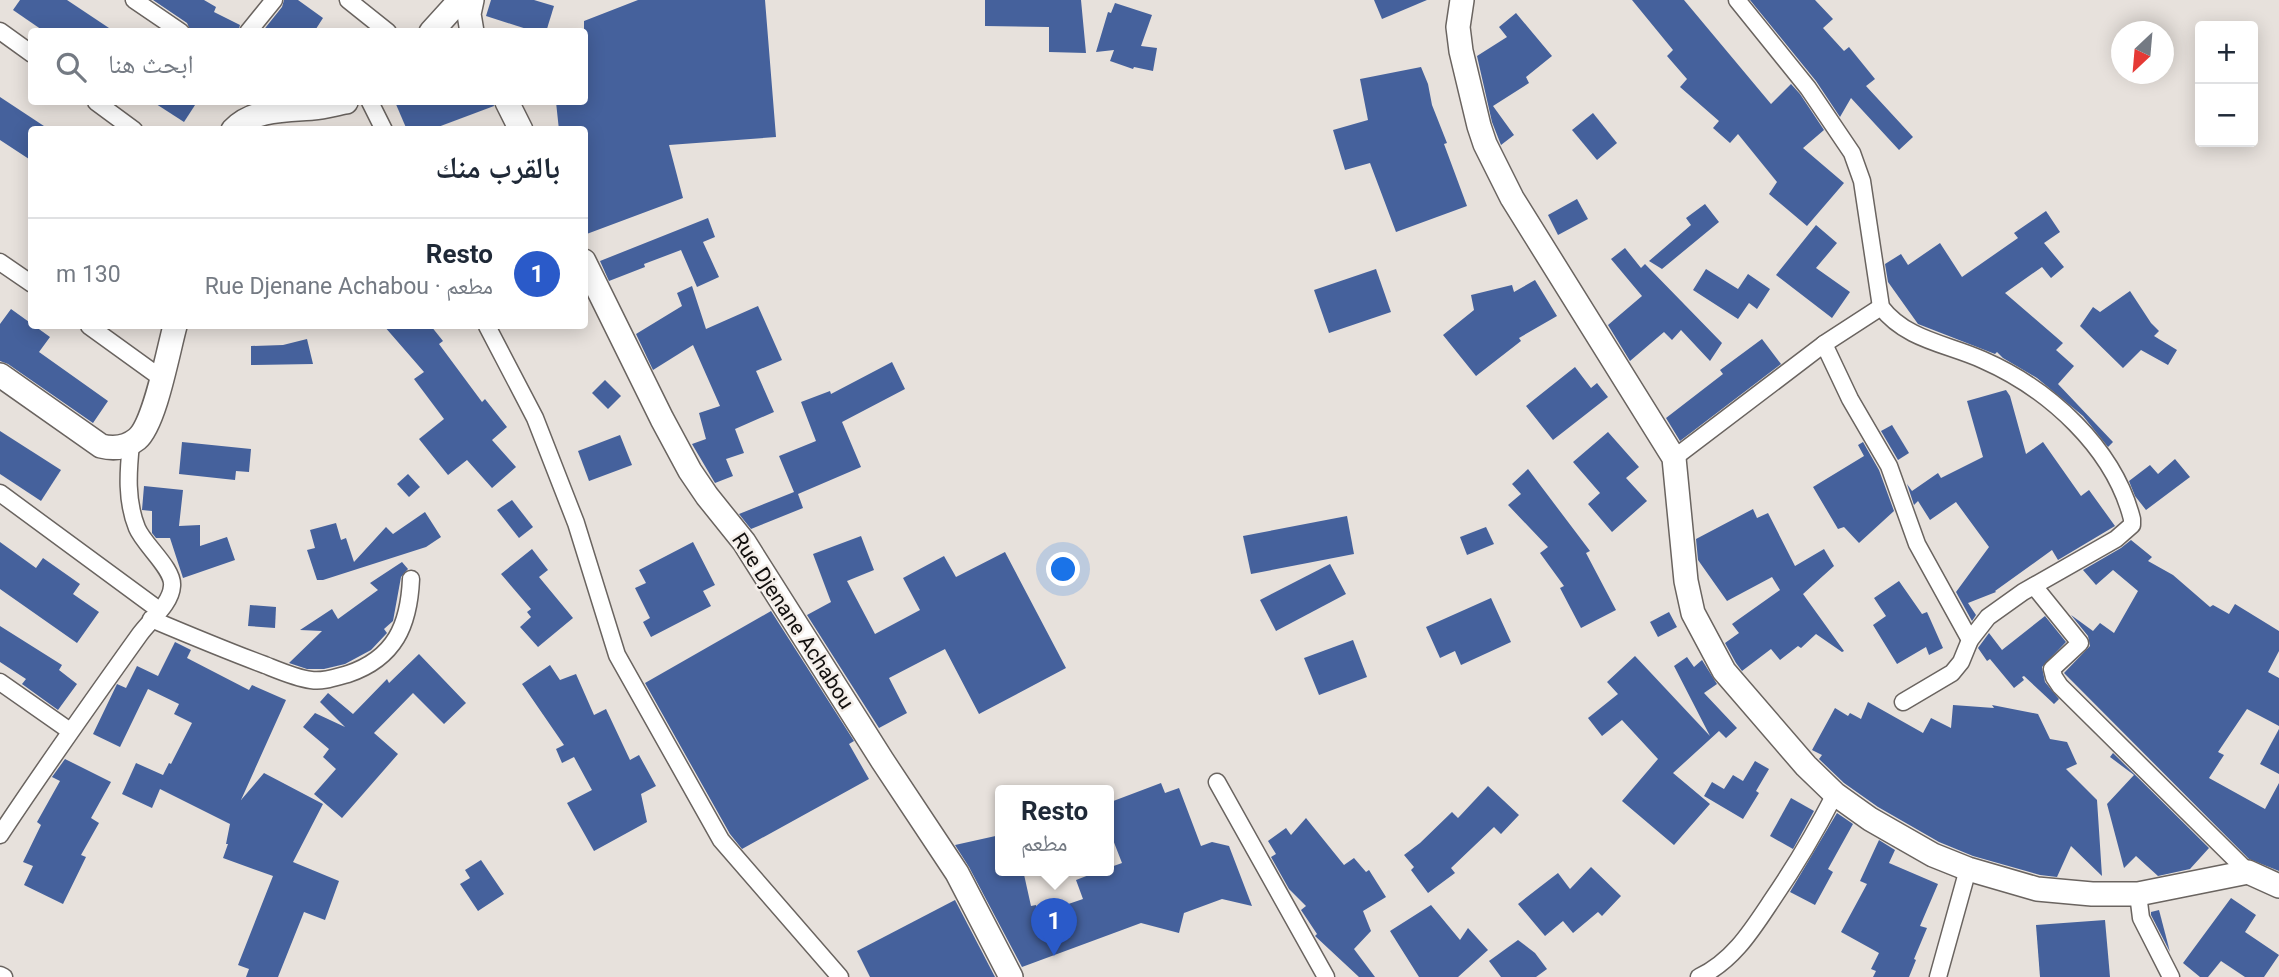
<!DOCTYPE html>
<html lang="ar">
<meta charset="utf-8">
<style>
:root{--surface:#fff;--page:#f6f6f7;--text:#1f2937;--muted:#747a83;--line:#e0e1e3;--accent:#2a5ac9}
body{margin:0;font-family:Roboto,"Noto Naskh Arabic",sans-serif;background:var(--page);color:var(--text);direction:rtl}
.controls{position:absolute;right:21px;top:21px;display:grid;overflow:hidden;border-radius:7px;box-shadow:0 4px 18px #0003}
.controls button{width:63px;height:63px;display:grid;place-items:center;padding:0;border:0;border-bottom:2px solid var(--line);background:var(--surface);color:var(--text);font:35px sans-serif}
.compass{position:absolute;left:2111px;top:21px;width:63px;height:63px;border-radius:50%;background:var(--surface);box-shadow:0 4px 18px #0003;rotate:206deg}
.you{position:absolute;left:1064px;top:570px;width:24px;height:24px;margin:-18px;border:5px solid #fff;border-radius:50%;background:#1a73e8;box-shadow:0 0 0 10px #1a73e833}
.badge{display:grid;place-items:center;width:46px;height:46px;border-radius:50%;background:var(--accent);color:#fff;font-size:23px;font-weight:700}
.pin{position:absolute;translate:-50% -58px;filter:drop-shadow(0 2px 4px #0008)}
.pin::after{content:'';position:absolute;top:37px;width:24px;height:21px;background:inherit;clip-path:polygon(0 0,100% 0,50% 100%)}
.popup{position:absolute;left:995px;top:785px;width:119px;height:91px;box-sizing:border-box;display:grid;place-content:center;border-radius:7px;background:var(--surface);filter:drop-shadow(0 2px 5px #0005);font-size:23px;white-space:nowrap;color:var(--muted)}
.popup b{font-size:26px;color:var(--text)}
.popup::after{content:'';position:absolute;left:50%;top:100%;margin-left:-14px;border:14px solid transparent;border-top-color:var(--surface)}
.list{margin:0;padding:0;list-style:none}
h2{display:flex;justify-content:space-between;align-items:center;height:91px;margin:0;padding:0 28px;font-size:30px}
h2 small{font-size:23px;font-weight:400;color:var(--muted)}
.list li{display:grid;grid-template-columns:46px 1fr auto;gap:21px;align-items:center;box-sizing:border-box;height:112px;padding:0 28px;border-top:2px solid var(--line)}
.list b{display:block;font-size:26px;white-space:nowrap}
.list p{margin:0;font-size:23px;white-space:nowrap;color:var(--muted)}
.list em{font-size:23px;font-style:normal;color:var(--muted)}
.icon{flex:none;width:38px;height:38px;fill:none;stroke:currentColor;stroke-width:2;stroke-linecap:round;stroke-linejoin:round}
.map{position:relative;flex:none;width:2279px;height:977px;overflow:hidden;direction:ltr}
.search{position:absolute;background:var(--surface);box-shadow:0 4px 18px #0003;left:28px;top:28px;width:560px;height:77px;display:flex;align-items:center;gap:18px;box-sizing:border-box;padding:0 24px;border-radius:7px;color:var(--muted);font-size:26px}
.panel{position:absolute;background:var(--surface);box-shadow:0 4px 18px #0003;left:28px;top:126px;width:560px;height:203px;border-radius:7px;direction:rtl}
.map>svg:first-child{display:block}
.building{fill:#45619c}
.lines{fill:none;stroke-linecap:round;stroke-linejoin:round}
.street-casing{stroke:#6a6460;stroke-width:19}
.secondary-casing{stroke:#6a6460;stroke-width:26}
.street{stroke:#fff;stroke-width:16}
.secondary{stroke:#fff;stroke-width:23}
.labels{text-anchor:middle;stroke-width:5;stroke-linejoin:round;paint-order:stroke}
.street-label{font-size:21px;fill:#12100f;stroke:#f4eee9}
</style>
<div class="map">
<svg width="2279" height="977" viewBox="0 0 2279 977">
<rect width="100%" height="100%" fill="#e7e1dc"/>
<!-- building -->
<g class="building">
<path d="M 20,0 L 67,0 L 115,32 L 45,32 L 13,10 Z"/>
<path d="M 153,0 L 204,0 L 216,7 L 214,12 L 240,25 L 238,32 L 191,32 L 187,23 Z"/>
<path d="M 284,0 L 298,0 L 323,18 L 314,32 L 262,32 L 282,7 Z"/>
<path d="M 491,0 L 534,0 L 554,6 L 546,32 L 536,32 L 486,16 Z"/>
<path d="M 638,0 L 765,0 L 776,137 L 669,145 L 683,198 L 584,235 L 584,130 L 559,130 L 556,102 L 584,102 L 584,21 Z"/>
<path d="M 985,0 L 1081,0 L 1086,53 L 1049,52 L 1049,27 L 985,26 Z"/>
<path d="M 1374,0 L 1427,0 L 1382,19 Z"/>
<path d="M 1632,0 L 1684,0 L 1771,104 L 1791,84 L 1800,94 L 1824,130 L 1803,148 L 1844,183 L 1807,226 L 1769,194 L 1777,182 L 1738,134 L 1730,143 L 1713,128 L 1719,121 L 1680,87 L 1687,79 L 1667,56 L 1673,50 Z"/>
<path d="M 1750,0 L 1815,0 L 1833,19 L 1823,28 L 1844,51 L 1849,47 L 1875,79 L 1866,86 L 1913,137 L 1899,150 L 1851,98 L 1840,117 L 1816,81 Z"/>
<path d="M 1115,3 L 1152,15 L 1141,46 L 1157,48 L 1153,71 L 1134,67 L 1133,69 L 1110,61 L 1114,50 L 1096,52 L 1108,12 L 1111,13 Z"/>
<path d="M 1516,13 L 1552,56 L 1526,77 L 1529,83 L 1493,106 L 1514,135 L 1501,145 L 1492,122 L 1477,56 L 1507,37 L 1499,27 Z"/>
<path d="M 1421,67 L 1428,84 L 1432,105 L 1447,143 L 1444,144 L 1467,206 L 1396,232 L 1370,163 L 1345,170 L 1333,130 L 1368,120 L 1360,79 Z"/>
<path d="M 0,97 L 50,130 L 32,130 L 32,161 L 0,140 Z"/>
<path d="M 153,102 L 197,102 L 184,122 Z"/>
<path d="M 395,102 L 493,102 L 494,106 L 430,130 L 407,130 Z"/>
<path d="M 1593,113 L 1617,143 L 1597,160 L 1572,130 Z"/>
<path d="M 1577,199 L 1588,219 L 1558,235 L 1548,215 Z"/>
<path d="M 1705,204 L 1719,222 L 1662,269 L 1649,261 L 1691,225 L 1686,218 Z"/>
<path d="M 2046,211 L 2060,232 L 2044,243 L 2064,267 L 2051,278 L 2042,267 L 2005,293 L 2063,343 L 2056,350 L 2074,366 L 2058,384 L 2113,442 L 2108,447 L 2083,416 L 2037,378 L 2003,358 L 1997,352 L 1995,354 L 1918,324 L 1888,282 L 1885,264 L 1901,254 L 1908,265 L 1940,243 L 1962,277 L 2018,238 L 2014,233 Z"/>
<path d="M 708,218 L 715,237 L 703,242 L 719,277 L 697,287 L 681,250 L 644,264 L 645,267 L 609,281 L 600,261 Z"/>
<path d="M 1816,225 L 1837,243 L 1816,268 L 1850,292 L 1832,318 L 1776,275 Z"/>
<path d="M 1625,248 L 1641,268 L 1645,264 L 1722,343 L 1710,361 L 1681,330 L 1672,340 L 1664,332 L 1630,361 L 1608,325 L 1642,296 L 1611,259 Z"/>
<path d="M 1376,269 L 1391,312 L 1329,333 L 1314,290 Z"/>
<path d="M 1706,269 L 1738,289 L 1748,274 L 1770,289 L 1757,309 L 1749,303 L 1738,319 L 1693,290 Z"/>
<path d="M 1535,280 L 1557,316 L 1519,338 L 1521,341 L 1476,376 L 1443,335 L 1474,310 L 1471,295 L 1512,285 L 1514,292 Z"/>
<path d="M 692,286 L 706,329 L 758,306 L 782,360 L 756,371 L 774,412 L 735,429 L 744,453 L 726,459 L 733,476 L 715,483 L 692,444 L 706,439 L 699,413 L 720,406 L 693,345 L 653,370 L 636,334 L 682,306 L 677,293 Z"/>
<path d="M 2130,291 L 2151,323 L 2159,331 L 2154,336 L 2177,350 L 2168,365 L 2141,350 L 2123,368 L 2080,326 L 2093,307 L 2100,312 Z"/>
<path d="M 11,309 L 50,337 L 39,352 L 108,401 L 93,423 L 8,364 L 0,361 L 0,324 Z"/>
<path d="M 384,326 L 431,326 L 443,341 L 439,344 L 482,402 L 485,399 L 507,427 L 492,440 L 516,467 L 492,488 L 467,460 L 448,475 L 419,439 L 444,419 L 414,379 L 424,372 Z"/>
<path d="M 307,339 L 313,364 L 251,365 L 251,346 L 283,345 Z"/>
<path d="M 1762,339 L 1781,364 L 1680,441 L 1666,418 L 1723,374 L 1720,370 Z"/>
<path d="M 892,362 L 905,389 L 842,422 L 861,467 L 798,494 L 803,508 L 751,529 L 739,514 L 794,492 L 779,456 L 816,441 L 801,402 L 830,391 L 831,394 Z"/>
<path d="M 1575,367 L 1591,388 L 1597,383 L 1608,397 L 1553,440 L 1526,406 Z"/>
<path d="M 605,380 L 621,396 L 608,409 L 592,393 Z"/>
<path d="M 2006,390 L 2010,396 L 2026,454 L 2043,442 L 2081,496 L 2089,490 L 2115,526 L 2058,560 L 2052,550 L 1995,591 L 1996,592 L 1968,603 L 1976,615 L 1972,621 L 1956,592 L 1989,547 L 1956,502 L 1930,520 L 1918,501 L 1914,505 L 1907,484 L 1912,491 L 1938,473 L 1941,478 L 1983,457 L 1967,401 Z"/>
<path d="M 1892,425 L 1909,453 L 1898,460 L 1881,431 Z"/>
<path d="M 0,431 L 61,470 L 41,501 L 0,474 Z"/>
<path d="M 1608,432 L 1639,467 L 1626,478 L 1647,501 L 1612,532 L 1588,504 L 1600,493 L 1573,462 Z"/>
<path d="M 620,435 L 632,465 L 589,481 L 578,451 Z"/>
<path d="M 182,442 L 251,449 L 249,472 L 236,471 L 235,480 L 179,474 Z"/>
<path d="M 1863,442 L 1879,470 L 1894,511 L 1859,543 L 1844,527 L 1838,529 L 1813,487 L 1864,456 L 1858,445 Z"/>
<path d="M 2175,459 L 2190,477 L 2146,510 L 2135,496 L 2129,481 L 2150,465 L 2158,474 Z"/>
<path d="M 1528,469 L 1590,551 L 1586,553 L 1616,610 L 1581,628 L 1560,588 L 1564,586 L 1540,553 L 1548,547 L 1508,505 L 1521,494 L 1512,484 Z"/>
<path d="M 408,474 L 420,487 L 409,497 L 397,484 Z"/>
<path d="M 144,486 L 183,490 L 179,526 L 200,525 L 200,546 L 227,537 L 235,560 L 183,578 L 170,538 L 156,538 L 152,533 L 152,511 L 142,510 Z"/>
<path d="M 512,500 L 533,527 L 519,538 L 497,510 Z"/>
<path d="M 1753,509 L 1757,518 L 1768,513 L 1795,566 L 1824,549 L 1834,566 L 1803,594 L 1844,651 L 1842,652 L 1816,634 L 1801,648 L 1798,646 L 1780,660 L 1771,649 L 1742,671 L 1736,663 L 1725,643 L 1739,633 L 1732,624 L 1780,590 L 1772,577 L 1727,601 L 1698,560 L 1696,539 Z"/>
<path d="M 425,512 L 441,537 L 426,547 L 323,580 L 317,580 L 307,550 L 315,548 L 310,530 L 336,523 L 341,540 L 346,538 L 354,562 L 386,527 L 393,534 Z"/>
<path d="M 1347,516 L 1354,554 L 1251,574 L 1243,536 Z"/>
<path d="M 1486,527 L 1494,544 L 1467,555 L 1460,537 Z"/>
<path d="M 861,536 L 874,570 L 847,581 L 875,634 L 920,610 L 903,578 L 944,556 L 956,577 L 1005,552 L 1066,668 L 979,714 L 945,649 L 889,678 L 907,713 L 879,728 L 807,615 L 831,602 L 813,554 Z"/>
<path d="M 2131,540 L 2152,557 L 2148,561 L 2173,575 L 2210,607 L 2213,605 L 2229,614 L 2235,604 L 2279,631 L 2279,651 L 2268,672 L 2279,678 L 2279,726 L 2247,709 L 2218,752 L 2224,755 L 2209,778 L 2265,809 L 2279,783 L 2279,871 L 2249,859 L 2064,673 L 2090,646 L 2088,636 L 2071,615 L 2093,631 L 2100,623 L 2114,633 L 2138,591 L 2113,570 L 2096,585 L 2083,570 L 2121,548 Z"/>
<path d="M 0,542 L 36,568 L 43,558 L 80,584 L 73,594 L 99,612 L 77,643 L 0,589 Z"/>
<path d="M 693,542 L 715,585 L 703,591 L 711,606 L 651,637 L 643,622 L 650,618 L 635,588 L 646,583 L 639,570 Z"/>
<path d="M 532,549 L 548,570 L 539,577 L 573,618 L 538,647 L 520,627 L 531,617 L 527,612 L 531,609 L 501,574 Z"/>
<path d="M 402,562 L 408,569 L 401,577 L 393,621 L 384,629 L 387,633 L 371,650 L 345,664 L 324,669 L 307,669 L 289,663 L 322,631 L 300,630 L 332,609 L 338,619 L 378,590 L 370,583 Z"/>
<path d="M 1330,564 L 1346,594 L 1276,631 L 1260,600 Z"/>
<path d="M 1899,581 L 1922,614 L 1927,612 L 1943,648 L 1929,655 L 1926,647 L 1897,664 L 1873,625 L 1886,616 L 1874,598 Z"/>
<path d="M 1491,598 L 1511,642 L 1461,665 L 1455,651 L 1440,658 L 1426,627 Z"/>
<path d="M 250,605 L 276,607 L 275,628 L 248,626 Z"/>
<path d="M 771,611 L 854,741 L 849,744 L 869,779 L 742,849 L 730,834 L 645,683 Z"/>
<path d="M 1669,612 L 1677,627 L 1658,637 L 1650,622 Z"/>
<path d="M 2045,616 L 2066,642 L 2042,667 L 2045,682 L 2059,699 L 2054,704 L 2024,676 L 2022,677 L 2024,680 L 2014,688 L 1990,659 L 1987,661 L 1978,648 L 1989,633 L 2002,650 Z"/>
<path d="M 0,626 L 62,665 L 59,670 L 77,684 L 58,710 L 22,684 L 26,679 L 0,662 Z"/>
<path d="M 1353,640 L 1367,677 L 1319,695 L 1304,658 Z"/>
<path d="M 175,642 L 191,650 L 187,658 L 249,690 L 252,685 L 286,700 L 241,800 L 264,773 L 323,804 L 293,862 L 339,881 L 325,920 L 304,912 L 278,977 L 246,977 L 249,969 L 238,965 L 273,876 L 223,858 L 228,844 L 226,844 L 230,824 L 160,789 L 152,808 L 122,794 L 136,763 L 163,775 L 169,763 L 171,764 L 192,723 L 174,714 L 179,704 L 148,689 L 120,747 L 93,734 L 117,684 L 126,688 L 137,666 L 158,676 Z"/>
<path d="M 419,654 L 466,703 L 444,724 L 413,693 L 374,733 L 398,754 L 342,818 L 314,794 L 336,769 L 323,757 L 329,749 L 303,727 L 315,713 L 345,727 L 320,702 L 328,693 L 353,714 L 387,679 L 389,683 Z"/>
<path d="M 1635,656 L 1710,736 L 1674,666 L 1687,657 L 1694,667 L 1702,660 L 1717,684 L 1704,693 L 1737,728 L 1726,738 L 1719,731 L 1673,773 L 1710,804 L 1674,845 L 1622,801 L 1658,759 L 1622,720 L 1602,736 L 1588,718 L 1618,694 L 1607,682 Z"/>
<path d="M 550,665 L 560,680 L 576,674 L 594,715 L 606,709 L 630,760 L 639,755 L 656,786 L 641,794 L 647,822 L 594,851 L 567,803 L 592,790 L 574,757 L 562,763 L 556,749 L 564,745 L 522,684 Z"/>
<path d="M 1868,702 L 1923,733 L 1931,718 L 1951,728 L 1953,705 L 1994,708 L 1992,705 L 2038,714 L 2050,739 L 2067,742 L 2077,764 L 2066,769 L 2097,800 L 2102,876 L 2071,846 L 2057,877 L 2040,875 L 1973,856 L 1939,842 L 1878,807 L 1844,783 L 1819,759 L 1822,755 L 1812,750 L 1835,708 L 1848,716 L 1850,713 L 1861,719 Z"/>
<path d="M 2279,729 L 2279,774 L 2260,764 Z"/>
<path d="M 2113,753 L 2209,848 L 2190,869 L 2158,876 L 2136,856 L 2124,868 L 2107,804 L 2134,775 L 2110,757 Z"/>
<path d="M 65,759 L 111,782 L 91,818 L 99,823 L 81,855 L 86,857 L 63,904 L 24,885 L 33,866 L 23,862 L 41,825 L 37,822 L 60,781 L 52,777 Z"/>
<path d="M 1755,761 L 1769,769 L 1756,791 L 1759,793 L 1743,819 L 1704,796 L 1712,782 L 1724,789 L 1733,775 L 1743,781 Z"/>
<path d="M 1161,783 L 1165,793 L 1179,788 L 1201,846 L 1212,842 L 1229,846 L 1252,906 L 1222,899 L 1184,913 L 1179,933 L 1141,923 L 1022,967 L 969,867 L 955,845 L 1000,835 L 1000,870 L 1023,870 L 1031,906 L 1036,905 L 1039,914 L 1083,899 L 1076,880 L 1102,870 L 1108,870 L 1108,868 L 1122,863 L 1108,827 L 1108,803 Z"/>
<path d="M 1488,786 L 1519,815 L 1501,834 L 1494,827 L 1451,868 L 1455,873 L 1428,893 L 1411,870 L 1414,867 L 1404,855 L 1420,843 L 1452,812 L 1458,818 Z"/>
<path d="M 1791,798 L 1814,811 L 1793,849 L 1770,836 Z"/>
<path d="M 1837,813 L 1853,824 L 1828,869 L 1833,872 L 1815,905 L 1790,892 Z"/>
<path d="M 1306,818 L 1344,865 L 1354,858 L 1366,872 L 1369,870 L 1386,897 L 1363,911 L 1371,931 L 1354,949 L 1375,977 L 1359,977 L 1315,936 L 1317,934 L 1301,910 L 1306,906 L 1289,889 L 1271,857 L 1276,854 L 1268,841 L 1286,828 L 1291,835 Z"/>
<path d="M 1879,840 L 1895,850 L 1889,863 L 1938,884 L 1920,926 L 1927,928 L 1914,959 L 1916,960 L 1909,977 L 1873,977 L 1876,971 L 1871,969 L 1879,953 L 1841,932 L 1867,884 L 1860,881 Z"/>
<path d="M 481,860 L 504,894 L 478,911 L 460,884 L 470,878 L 465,870 Z"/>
<path d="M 1591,867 L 1621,896 L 1602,916 L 1598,912 L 1573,933 L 1563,921 L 1545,936 L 1518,904 L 1558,873 L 1570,889 Z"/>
<path d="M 2231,898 L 2256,915 L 2245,932 L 2279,955 L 2264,977 L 2245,977 L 2221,961 L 2208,977 L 2200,977 L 2183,963 Z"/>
<path d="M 955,900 L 995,977 L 870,977 L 857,951 Z"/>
<path d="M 1431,905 L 1460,940 L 1468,928 L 1488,950 L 1458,977 L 1419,977 L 1390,931 Z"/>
<path d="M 2159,910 L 2170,952 L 2151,915 L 2151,912 Z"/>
<path d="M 2105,920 L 2110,977 L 2040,977 L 2036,925 Z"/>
<path d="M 1518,940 L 1535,953 L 1547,969 L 1536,977 L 1501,977 L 1489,961 Z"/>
</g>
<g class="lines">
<defs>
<g id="street">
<path d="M 134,0 L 181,32"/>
<path d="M 348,0 L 388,32"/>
<path d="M 1737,0 L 1808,88 L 1852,153 L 1862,181 L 1881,307 C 1906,340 1948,344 1983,360 C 2049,389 2114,448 2132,519 L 2132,525 L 2116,539 L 2023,592 L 1988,617 L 1970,640 L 1961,662 L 1952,673 L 1903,702"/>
<path d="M 0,31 L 32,54"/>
<path d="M 248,32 L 274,0"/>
<path d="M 96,102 L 134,130"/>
<path d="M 370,102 L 384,130"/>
<path d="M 0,262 L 32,284"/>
<path d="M 89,326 L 161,378"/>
<path d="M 487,326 L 535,418 L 576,523 L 617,655 L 721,840 L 840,977"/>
<path d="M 1824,344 L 1850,399 L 1889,466 L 1917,544 L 1970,640"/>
<path d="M 1674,458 L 1824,344 L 1881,307"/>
<path d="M 0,493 L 159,610"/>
<path d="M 2034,586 L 2080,643 L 2052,669 L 2054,677 L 2060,686 L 2248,872"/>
<path d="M 151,619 C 189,635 227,651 265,665 C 280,671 296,678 311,680 C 324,682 336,677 348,674 C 395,658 409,625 411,579"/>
<path d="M 0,682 L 70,731"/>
<path d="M 1217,782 L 1326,977"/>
<path d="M 0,835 C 45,767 92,701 140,634 C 150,620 171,604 172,586 C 174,569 144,545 137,528 C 126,501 128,472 131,444"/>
<path d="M 2138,894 L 2141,918 L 2171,977"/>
<path d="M 0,975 L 4,977"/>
<path d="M 1699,977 C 1733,961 1752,930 1772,900 C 1796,865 1816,831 1835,794"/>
<path d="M 1938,977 L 1968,869"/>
</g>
<g id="secondary">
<path d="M 1462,0 L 1458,27 L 1461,51 L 1479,126 L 1485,144 L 1512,198 L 1674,458 L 1686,581 L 1693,613 L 1724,671 L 1806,766 L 1835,794 L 1870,819 L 1933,855 L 1968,869 L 2037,889 L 2092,894 L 2138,894 L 2248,872 L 2279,886"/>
<path d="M 431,32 L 460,0"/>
<path d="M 472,32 L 469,14 L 472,0"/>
<path d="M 507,102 L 521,130"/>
<path d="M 233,130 C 252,109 287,110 313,108 C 324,107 335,104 346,102"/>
<path d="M 584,261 L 662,419 L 690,471 L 707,496 L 744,542 L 882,760 L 957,873 L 1011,977"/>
<path d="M 0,375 L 101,446 C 113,449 126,448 137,439 C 155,424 168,351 175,326"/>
</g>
</defs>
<!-- street casing -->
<use href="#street" class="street-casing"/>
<!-- secondary casing -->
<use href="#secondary" class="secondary-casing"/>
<!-- street -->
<use href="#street" class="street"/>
<!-- secondary -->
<use href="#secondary" class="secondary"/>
</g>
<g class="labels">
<!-- street labels -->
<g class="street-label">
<text transform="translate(793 621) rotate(57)" y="7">Rue Djenane Achabou</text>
</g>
</g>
</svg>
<div class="controls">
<button>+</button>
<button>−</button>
</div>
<svg class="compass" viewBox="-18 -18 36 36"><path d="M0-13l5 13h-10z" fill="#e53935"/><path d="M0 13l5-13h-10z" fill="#747a83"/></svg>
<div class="you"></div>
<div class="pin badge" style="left:1054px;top:956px">1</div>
<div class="popup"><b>Resto</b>مطعم</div>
<div class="search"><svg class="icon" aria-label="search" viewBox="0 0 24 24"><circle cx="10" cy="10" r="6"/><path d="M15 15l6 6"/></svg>ابحث هنا</div>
<section class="panel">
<h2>بالقرب منك<small></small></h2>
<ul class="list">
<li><span class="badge">1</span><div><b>Resto</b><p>مطعم · Rue Djenane Achabou</p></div><em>130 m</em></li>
</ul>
</section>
</div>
